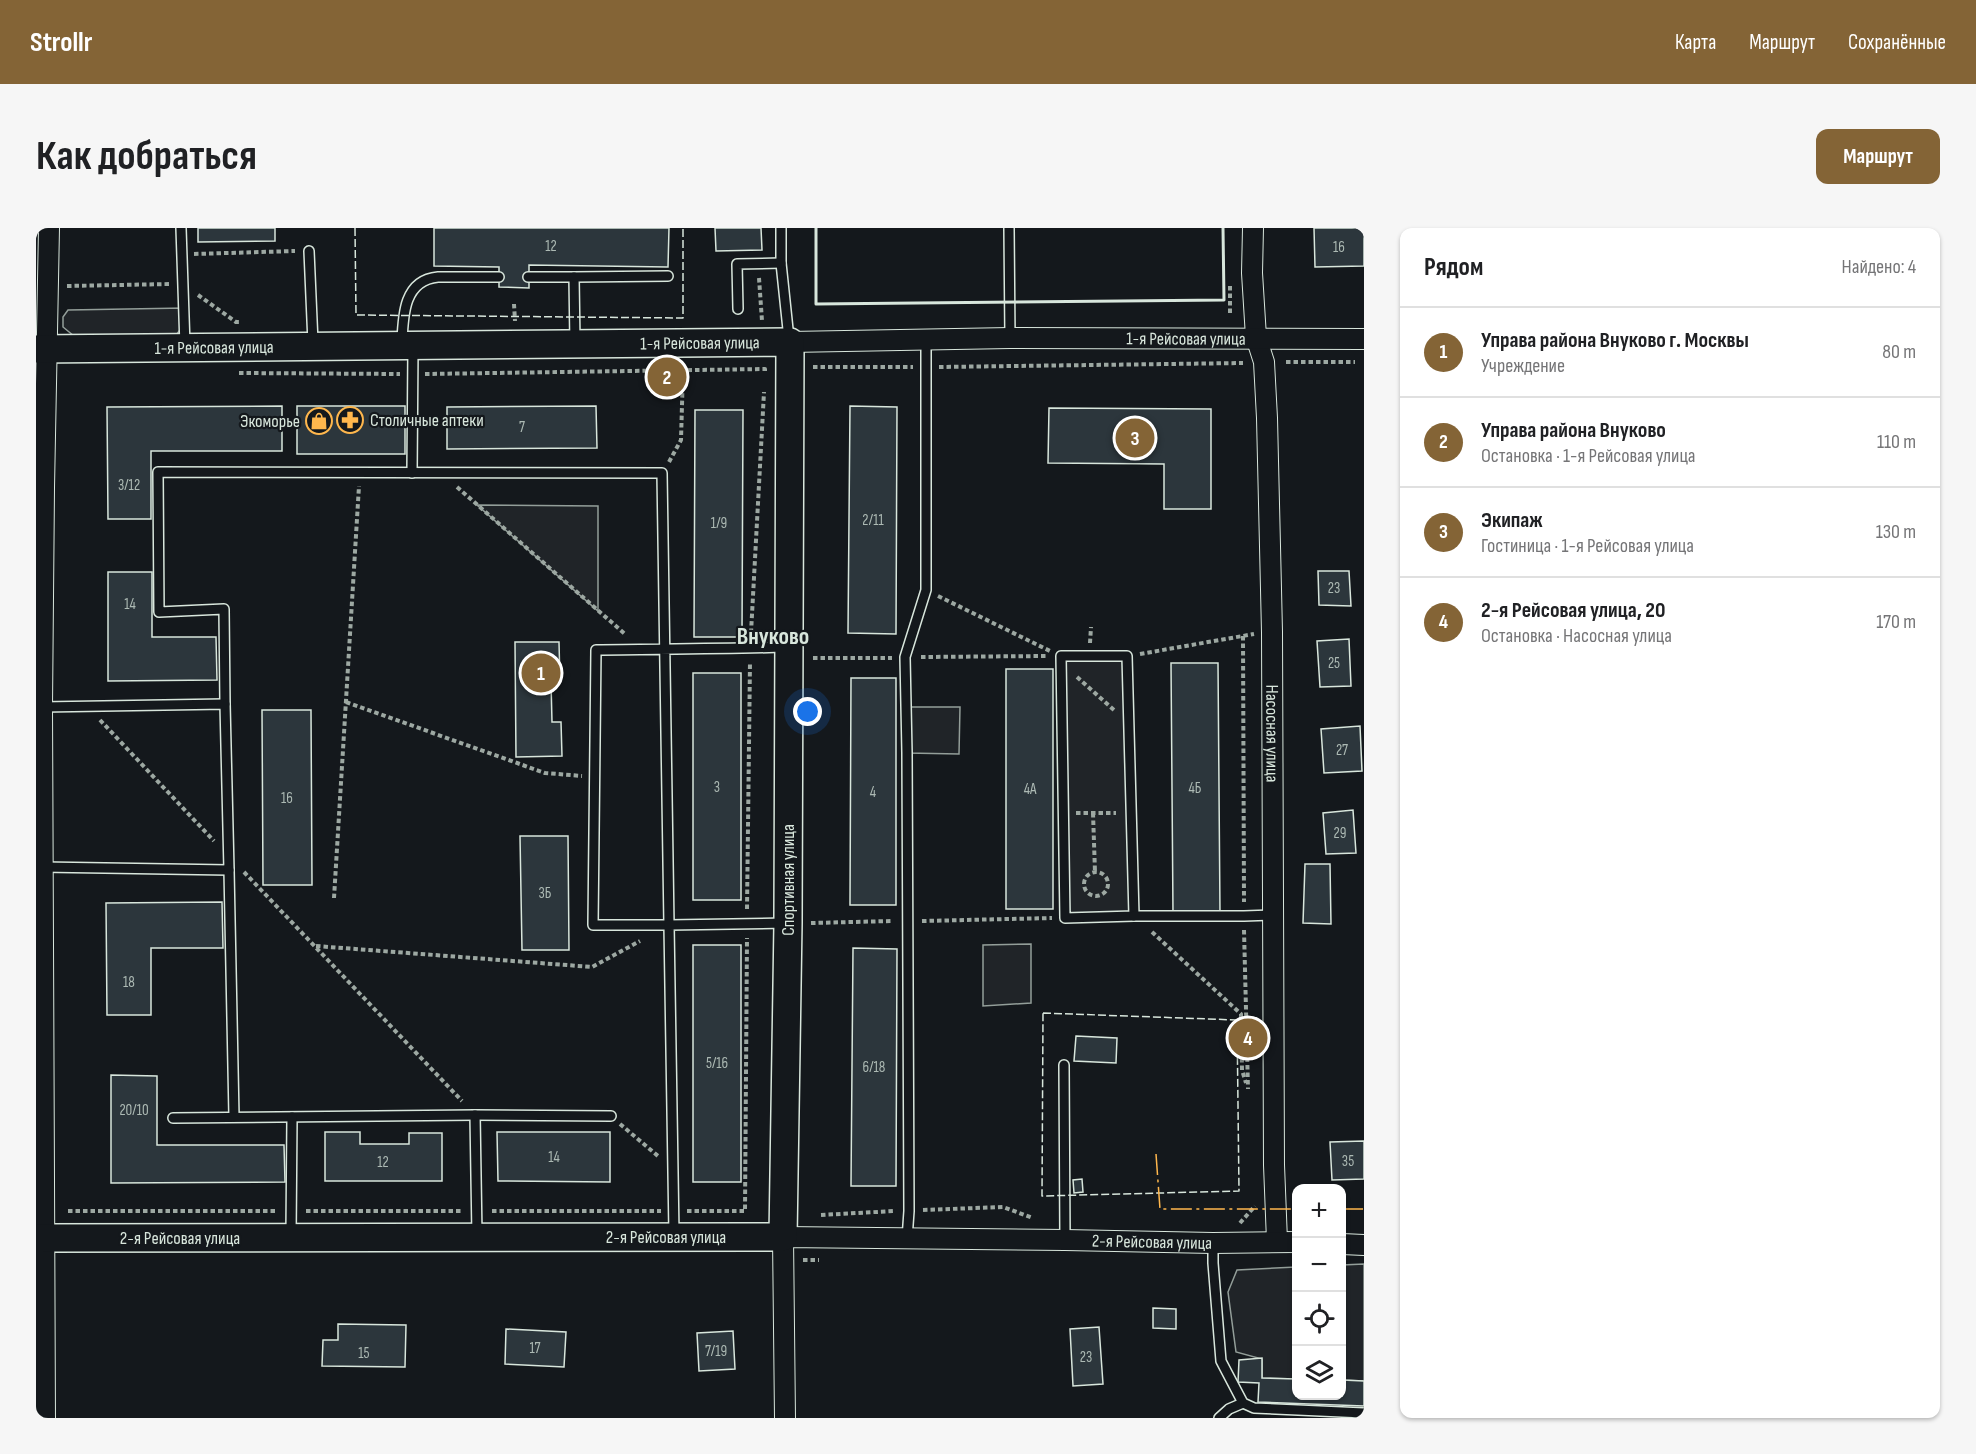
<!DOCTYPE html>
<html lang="ru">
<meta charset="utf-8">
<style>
:root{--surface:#fff;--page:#f6f6f6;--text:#202124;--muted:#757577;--line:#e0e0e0;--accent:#846436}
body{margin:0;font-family:"Sofia Sans Condensed",sans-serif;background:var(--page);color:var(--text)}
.controls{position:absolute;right:18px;bottom:18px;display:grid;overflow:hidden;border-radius:12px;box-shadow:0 2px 4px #0004}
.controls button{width:54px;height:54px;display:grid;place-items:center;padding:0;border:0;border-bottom:2px solid var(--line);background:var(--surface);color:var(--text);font:30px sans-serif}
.you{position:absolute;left:772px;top:484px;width:21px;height:21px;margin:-15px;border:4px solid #fff;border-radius:50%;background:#1a73e8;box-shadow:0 0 0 9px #1a73e833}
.badge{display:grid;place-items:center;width:39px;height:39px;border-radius:50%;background:var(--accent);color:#fff;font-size:20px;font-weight:700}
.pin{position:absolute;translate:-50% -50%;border:3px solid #fff;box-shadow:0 2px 6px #0006}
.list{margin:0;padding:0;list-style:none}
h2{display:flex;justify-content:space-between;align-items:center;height:78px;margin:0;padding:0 24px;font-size:26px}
h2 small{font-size:20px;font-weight:400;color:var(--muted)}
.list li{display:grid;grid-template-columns:39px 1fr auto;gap:18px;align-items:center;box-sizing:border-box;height:90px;padding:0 24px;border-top:2px solid var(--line)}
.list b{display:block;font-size:22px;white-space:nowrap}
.list p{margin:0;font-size:20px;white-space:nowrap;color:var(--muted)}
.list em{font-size:20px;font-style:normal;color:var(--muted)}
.icon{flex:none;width:33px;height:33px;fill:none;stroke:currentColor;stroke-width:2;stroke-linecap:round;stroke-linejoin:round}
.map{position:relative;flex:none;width:1328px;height:1190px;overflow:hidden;border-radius:12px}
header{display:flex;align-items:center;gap:36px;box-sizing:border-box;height:84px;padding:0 30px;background:var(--accent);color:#fff}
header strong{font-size:28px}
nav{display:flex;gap:33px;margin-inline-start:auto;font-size:21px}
.intro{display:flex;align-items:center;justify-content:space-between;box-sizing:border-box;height:144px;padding:0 36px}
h1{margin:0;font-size:42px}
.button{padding:15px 27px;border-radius:12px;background:var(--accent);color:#fff;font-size:21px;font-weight:700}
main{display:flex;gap:36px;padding:0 36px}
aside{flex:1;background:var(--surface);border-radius:12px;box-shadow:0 2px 4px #0004}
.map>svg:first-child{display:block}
.green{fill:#202428;stroke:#939e99;stroke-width:1.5}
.building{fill:#2c363c;stroke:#d8e6dc;stroke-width:1.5}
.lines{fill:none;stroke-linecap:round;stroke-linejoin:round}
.lane-casing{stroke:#d8e6dc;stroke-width:12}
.street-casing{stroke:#d8e6dc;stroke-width:22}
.secondary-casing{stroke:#d8e6dc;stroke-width:30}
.path{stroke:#9da8a2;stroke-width:4;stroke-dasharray:4.5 3;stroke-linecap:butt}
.lane{stroke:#14181c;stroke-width:9}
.street{stroke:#14181c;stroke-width:20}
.secondary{stroke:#14181c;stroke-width:27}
.fence{stroke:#d8e6dc;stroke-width:1.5;stroke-dasharray:8 3;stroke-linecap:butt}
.wall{stroke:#d8e6dc;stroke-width:3}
.power{stroke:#ffb74d;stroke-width:1.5;stroke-dasharray:21 4.5 3 4.5;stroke-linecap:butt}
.labels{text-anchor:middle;stroke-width:4.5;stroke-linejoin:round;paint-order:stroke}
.number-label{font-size:15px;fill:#adbab4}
.street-label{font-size:18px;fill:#d8e6dc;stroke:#14181c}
.poi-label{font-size:18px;fill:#d8e6dc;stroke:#14181c;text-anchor:start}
.district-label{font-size:24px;font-weight:bold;fill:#d8e6dc;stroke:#14181c}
</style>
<header>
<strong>Strollr</strong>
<nav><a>Карта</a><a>Маршрут</a><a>Сохранённые</a></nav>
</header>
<div class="intro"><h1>Как добраться</h1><a class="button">Маршрут</a></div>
<main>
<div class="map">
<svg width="1328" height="1190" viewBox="0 0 1328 1190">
<rect width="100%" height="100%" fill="#14181c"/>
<!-- green -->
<g class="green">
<path d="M 149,80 L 151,92 L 141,106 L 38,108 L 27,99 L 27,89 L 32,82 Z"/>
<path d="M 441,277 L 562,278 L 562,383 Z"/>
<path d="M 1025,428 L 1091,428 L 1098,688 L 1029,690 Z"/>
<path d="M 869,479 L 924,479 L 923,526 L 871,525 Z"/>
<path d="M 995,716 L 995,775 L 947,778 L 947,717 Z"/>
<path d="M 1328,1036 L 1328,1153 L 1306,1152 L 1306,1037 Z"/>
<path d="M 1260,1039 L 1260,1151 L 1226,1150 L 1226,1131 L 1200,1124 L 1192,1064 L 1201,1042 Z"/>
</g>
<!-- building -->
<g class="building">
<path d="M 162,0 L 239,0 L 239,13 L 162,14 Z"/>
<path d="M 398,0 L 633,0 L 632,39 L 493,37 L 493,60 L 463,59 L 463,39 L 398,38 Z"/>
<path d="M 679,0 L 725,0 L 726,22 L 680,23 Z"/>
<path d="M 1278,0 L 1328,0 L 1328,38 L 1279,39 Z"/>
<path d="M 246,178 L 246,223 L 115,223 L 115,291 L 72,291 L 71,179 Z"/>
<rect x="261" y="178" width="108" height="48"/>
<path d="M 560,178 L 561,220 L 411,221 L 411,179 Z"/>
<path d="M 814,178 L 861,179 L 860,406 L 812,405 Z"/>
<path d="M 1013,180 L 1175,181 L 1175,281 L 1128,281 L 1128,236 L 1012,235 Z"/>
<path d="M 659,182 L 707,182 L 706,409 L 658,409 Z"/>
<path d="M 1282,343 L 1313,343 L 1315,378 L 1283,377 Z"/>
<path d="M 72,344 L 116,344 L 116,409 L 180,409 L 181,452 L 72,453 Z"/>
<path d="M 1313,411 L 1315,458 L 1284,459 L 1281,413 Z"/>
<path d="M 479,414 L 523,414 L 524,454 L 515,454 L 516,494 L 525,494 L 526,528 L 480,529 Z"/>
<path d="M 1135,435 L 1182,435 L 1184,685 L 1137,685 Z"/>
<rect x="970" y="441" width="47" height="240"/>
<rect x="657" y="445" width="48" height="227"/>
<path d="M 815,450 L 860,450 L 860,677 L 814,677 Z"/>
<path d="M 226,482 L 275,482 L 276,657 L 227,657 Z"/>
<path d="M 1324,498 L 1326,543 L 1288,545 L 1285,501 Z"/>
<path d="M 1317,582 L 1320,625 L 1290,626 L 1287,585 Z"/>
<path d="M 484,608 L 532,608 L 533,722 L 486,722 Z"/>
<path d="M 1269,636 L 1294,636 L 1295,696 L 1267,695 Z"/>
<path d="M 186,674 L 187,720 L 115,720 L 115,787 L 71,787 L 70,675 Z"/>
<rect x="657" y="717" width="48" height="237"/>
<path d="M 817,720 L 861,721 L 860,958 L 815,958 Z"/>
<path d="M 1040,808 L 1081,810 L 1080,835 L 1038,833 Z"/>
<path d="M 75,847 L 121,848 L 121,917 L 248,917 L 249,954 L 75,955 Z"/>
<path d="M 289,904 L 324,904 L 324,916 L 373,916 L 373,905 L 406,905 L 406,953 L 289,953 Z"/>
<path d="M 461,904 L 574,904 L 574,954 L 462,953 Z"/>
<path d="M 1328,913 L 1328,951 L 1296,952 L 1294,914 Z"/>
<path d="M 1046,951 L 1047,964 L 1038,965 L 1037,952 Z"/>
<path d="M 1117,1080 L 1140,1081 L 1140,1101 L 1117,1100 Z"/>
<path d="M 302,1096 L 370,1097 L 369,1139 L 286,1138 L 287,1112 L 302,1112 Z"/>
<path d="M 1063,1099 L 1067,1156 L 1037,1158 L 1034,1101 Z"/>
<path d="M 470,1101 L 530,1104 L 528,1139 L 469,1136 Z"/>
<path d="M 697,1103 L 699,1141 L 663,1143 L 661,1105 Z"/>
<path d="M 1226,1130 L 1226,1150 L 1260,1151 L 1260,1168 L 1306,1168 L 1306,1152 L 1328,1153 L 1328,1178 L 1222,1174 L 1223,1155 L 1202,1154 L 1203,1132 Z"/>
</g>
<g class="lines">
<defs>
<g id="lane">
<path d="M 145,0 L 149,118"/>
<path d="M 745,0 L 745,35 L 753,111"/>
<path d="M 973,0 L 974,110"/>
<path d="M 273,23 L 277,115"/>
<path d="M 492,49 L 538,49 L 539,115"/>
<path d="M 538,49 L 632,48"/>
<path d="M 702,81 L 701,36 L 745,35"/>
<path d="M 366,114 C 367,87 368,52 402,49 L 463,49"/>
<path d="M 376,245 L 377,119"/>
<path d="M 1025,428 L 1091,428 L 1098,688 L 1029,690 Z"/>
<path d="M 189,476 L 188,381 L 123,384 L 122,244 L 626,245 L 633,697 L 557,697 L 560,422 C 624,421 688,421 751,419"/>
<path d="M 6,479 L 189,476 L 193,642 L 6,639"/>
<path d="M 193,642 L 198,889"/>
<path d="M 1098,688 L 1208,688 L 1237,687"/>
<path d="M 1028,837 L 1029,1012"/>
<path d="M 439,887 L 441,1008"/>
<path d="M 137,890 L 439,887 L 575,888"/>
<path d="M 638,1006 L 633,697 L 750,695"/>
<path d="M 255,1007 L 256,889"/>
<path d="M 871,1011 L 873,983 L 871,525 L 869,429 L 890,362 L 890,112"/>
<path d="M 1177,1015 L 1177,1035 L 1185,1133 L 1207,1175 L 1218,1180 L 1328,1185"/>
<path d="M 1183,1190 L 1193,1181 L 1207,1175"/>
</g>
<g id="street">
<path id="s1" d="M 1217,0 L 1216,45 L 1220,109 L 1228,134 L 1231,190 L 1236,404 L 1238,937 L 1241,1013"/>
<path id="s2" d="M 754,114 L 974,110 L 1328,111"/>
<path d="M 1306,1016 L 1328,1017"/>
<path d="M 9,1190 L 6,479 L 8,260 L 13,0"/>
<path id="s3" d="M 749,1190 L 747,1009 L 1029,1012 L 1177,1015 L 1260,1014"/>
</g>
<g id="secondary">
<path id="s4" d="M 0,121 L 754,114 L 752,695 L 747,1009 L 0,1010"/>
</g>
</defs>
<!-- lane casing -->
<use href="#lane" class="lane-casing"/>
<!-- street casing -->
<use href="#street" class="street-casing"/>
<!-- secondary casing -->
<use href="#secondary" class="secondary-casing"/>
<!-- path -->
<g class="path">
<path d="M 158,26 L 259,23"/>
<path d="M 723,50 L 726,93"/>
<path d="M 31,58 L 135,56"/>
<path d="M 162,67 L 200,94 L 203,94"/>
<path d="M 478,76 L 479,93"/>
<path d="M 1194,85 L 1194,55"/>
<path d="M 1250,134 L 1319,134"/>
<path d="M 777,139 L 877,139"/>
<path d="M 903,139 L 1207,135"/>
<path d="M 203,145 L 364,146"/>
<path d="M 389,146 L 729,141 L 729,145"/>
<path d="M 633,234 L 645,212 L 647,142"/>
<path d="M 421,259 L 589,406"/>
<path d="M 902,368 L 1014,423"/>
<path d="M 715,405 L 728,164"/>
<path d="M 1207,408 L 1208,674"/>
<path d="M 1054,415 L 1055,399"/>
<path d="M 1104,426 L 1218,406"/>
<path d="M 885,429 L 1012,428"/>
<path d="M 777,430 L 856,430"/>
<path d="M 1041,449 L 1078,482"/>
<path d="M 310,474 L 509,545 L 546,548"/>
<path d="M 64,492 L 178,613"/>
<path d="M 1040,585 L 1080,585"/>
<path d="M 1057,585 L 1059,644"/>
<path d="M 208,644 L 426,873"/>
<circle cx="1060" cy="656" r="12"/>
<path d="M 298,670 L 323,258"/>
<path d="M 711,681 L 714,434"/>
<path d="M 886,693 L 1016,690"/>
<path d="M 775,695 L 857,693"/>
<path d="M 1208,702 L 1212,861"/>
<path d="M 1116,704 L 1205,786 L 1206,842 L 1210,855"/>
<path d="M 280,718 L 556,739 L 604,713"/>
<path d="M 584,896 L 622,928"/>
<path d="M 887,982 L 967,979 L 997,990"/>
<path d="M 32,983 L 241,983"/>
<path d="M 270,983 L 427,983"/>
<path d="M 456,983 L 625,983"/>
<path d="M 651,983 L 709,983 L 711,710"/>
<path d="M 785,987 L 858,983"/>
<path d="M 1204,995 L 1219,978"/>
<path d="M 767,1032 L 783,1032"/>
</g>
<!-- lane -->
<use href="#lane" class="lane"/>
<!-- street -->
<use href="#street" class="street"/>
<!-- secondary -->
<use href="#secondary" class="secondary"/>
<!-- fence -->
<g class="fence">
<path d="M 319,0 L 320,87 L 647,90 L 647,0"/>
<path d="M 1007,785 L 1201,792 L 1203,963 L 1006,968 Z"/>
</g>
<!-- wall -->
<path class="wall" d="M 780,0 L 780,76 L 1188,72 L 1187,0"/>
<!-- power -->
<g class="power">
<path d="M 1120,926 L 1124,981 L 1260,981"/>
<path d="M 1306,981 L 1328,981"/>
</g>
</g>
<!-- icons -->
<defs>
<symbol id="pharmacy-ring" viewBox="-11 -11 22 22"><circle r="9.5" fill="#14181c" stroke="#ffb74d" stroke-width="1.5"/><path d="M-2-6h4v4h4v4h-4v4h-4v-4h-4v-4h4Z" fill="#ffb74d"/></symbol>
<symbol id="shop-ring" viewBox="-11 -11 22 22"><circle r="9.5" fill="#14181c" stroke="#ffb74d" stroke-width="1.5"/><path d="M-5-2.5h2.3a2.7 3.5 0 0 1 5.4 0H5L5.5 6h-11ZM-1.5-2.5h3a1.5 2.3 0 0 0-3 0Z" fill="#ffb74d"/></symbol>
</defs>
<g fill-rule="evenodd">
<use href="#pharmacy-ring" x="299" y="177" width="30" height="30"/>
<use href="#shop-ring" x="268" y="178" width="30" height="30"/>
</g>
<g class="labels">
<!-- number labels -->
<g class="number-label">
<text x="515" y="23">12</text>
<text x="1303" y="24">16</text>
<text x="486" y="204">7</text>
<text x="93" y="262">3/12</text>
<text x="837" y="297">2/11</text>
<text x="683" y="300">1/9</text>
<text x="1298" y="365">23</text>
<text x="94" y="381">14</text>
<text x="1298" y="440">25</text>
<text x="1306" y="527">27</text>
<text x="681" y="564">3</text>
<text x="1159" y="565">4Б</text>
<text x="994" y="566">4А</text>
<text x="837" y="569">4</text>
<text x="251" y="575">16</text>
<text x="1304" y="610">29</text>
<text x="509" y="670">3Б</text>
<text x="93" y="759">18</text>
<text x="681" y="840">5/16</text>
<text x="838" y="844">6/18</text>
<text x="98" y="887">20/10</text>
<text x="518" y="934">14</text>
<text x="1312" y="938">35</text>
<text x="347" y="939">12</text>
<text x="499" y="1125">17</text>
<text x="680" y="1128">7/19</text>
<text x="328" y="1130">15</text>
<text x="1050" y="1134">23</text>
</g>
<!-- street labels -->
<g class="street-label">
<text dy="6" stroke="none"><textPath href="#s2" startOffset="396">1-я Рейсовая улица</textPath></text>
<text dy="6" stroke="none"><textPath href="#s4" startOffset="664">1-я Рейсовая улица</textPath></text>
<text dy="6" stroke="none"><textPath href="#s4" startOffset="178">1-я Рейсовая улица</textPath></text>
<text dy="6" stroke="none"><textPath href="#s1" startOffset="507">Насосная улица</textPath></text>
<text transform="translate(752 652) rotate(-90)" y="6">Спортивная улица</text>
<text x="630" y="1015">2-я Рейсовая улица</text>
<text x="144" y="1016">2-я Рейсовая улица</text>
<text dy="6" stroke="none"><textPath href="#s3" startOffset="550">2-я Рейсовая улица</textPath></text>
</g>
<!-- poi labels -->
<g class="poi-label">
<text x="334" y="198">Столичные аптеки</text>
<text x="264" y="199" text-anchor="end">Экоморье</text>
</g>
<!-- district labels -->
<g class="district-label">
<text x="737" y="416">Внуково</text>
</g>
</g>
</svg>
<div class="controls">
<button>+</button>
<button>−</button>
<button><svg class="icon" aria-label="locate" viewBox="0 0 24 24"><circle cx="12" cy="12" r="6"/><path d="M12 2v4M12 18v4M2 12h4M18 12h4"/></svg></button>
<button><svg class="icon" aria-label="layers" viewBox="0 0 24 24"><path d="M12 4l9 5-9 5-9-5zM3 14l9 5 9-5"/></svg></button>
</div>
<div class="you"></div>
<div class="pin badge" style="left:505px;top:445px">1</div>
<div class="pin badge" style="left:631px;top:149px">2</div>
<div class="pin badge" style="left:1099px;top:210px">3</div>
<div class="pin badge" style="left:1212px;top:810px">4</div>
</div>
<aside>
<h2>Рядом<small>Найдено: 4</small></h2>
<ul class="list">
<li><span class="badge">1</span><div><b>Управа района Внуково г. Москвы</b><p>Учреждение</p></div><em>80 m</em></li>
<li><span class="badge">2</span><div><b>Управа района Внуково</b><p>Остановка · 1-я Рейсовая улица</p></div><em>110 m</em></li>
<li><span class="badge">3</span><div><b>Экипаж</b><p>Гостиница · 1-я Рейсовая улица</p></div><em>130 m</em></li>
<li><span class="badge">4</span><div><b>2-я Рейсовая улица, 20</b><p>Остановка · Насосная улица</p></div><em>170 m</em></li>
</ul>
</aside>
</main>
